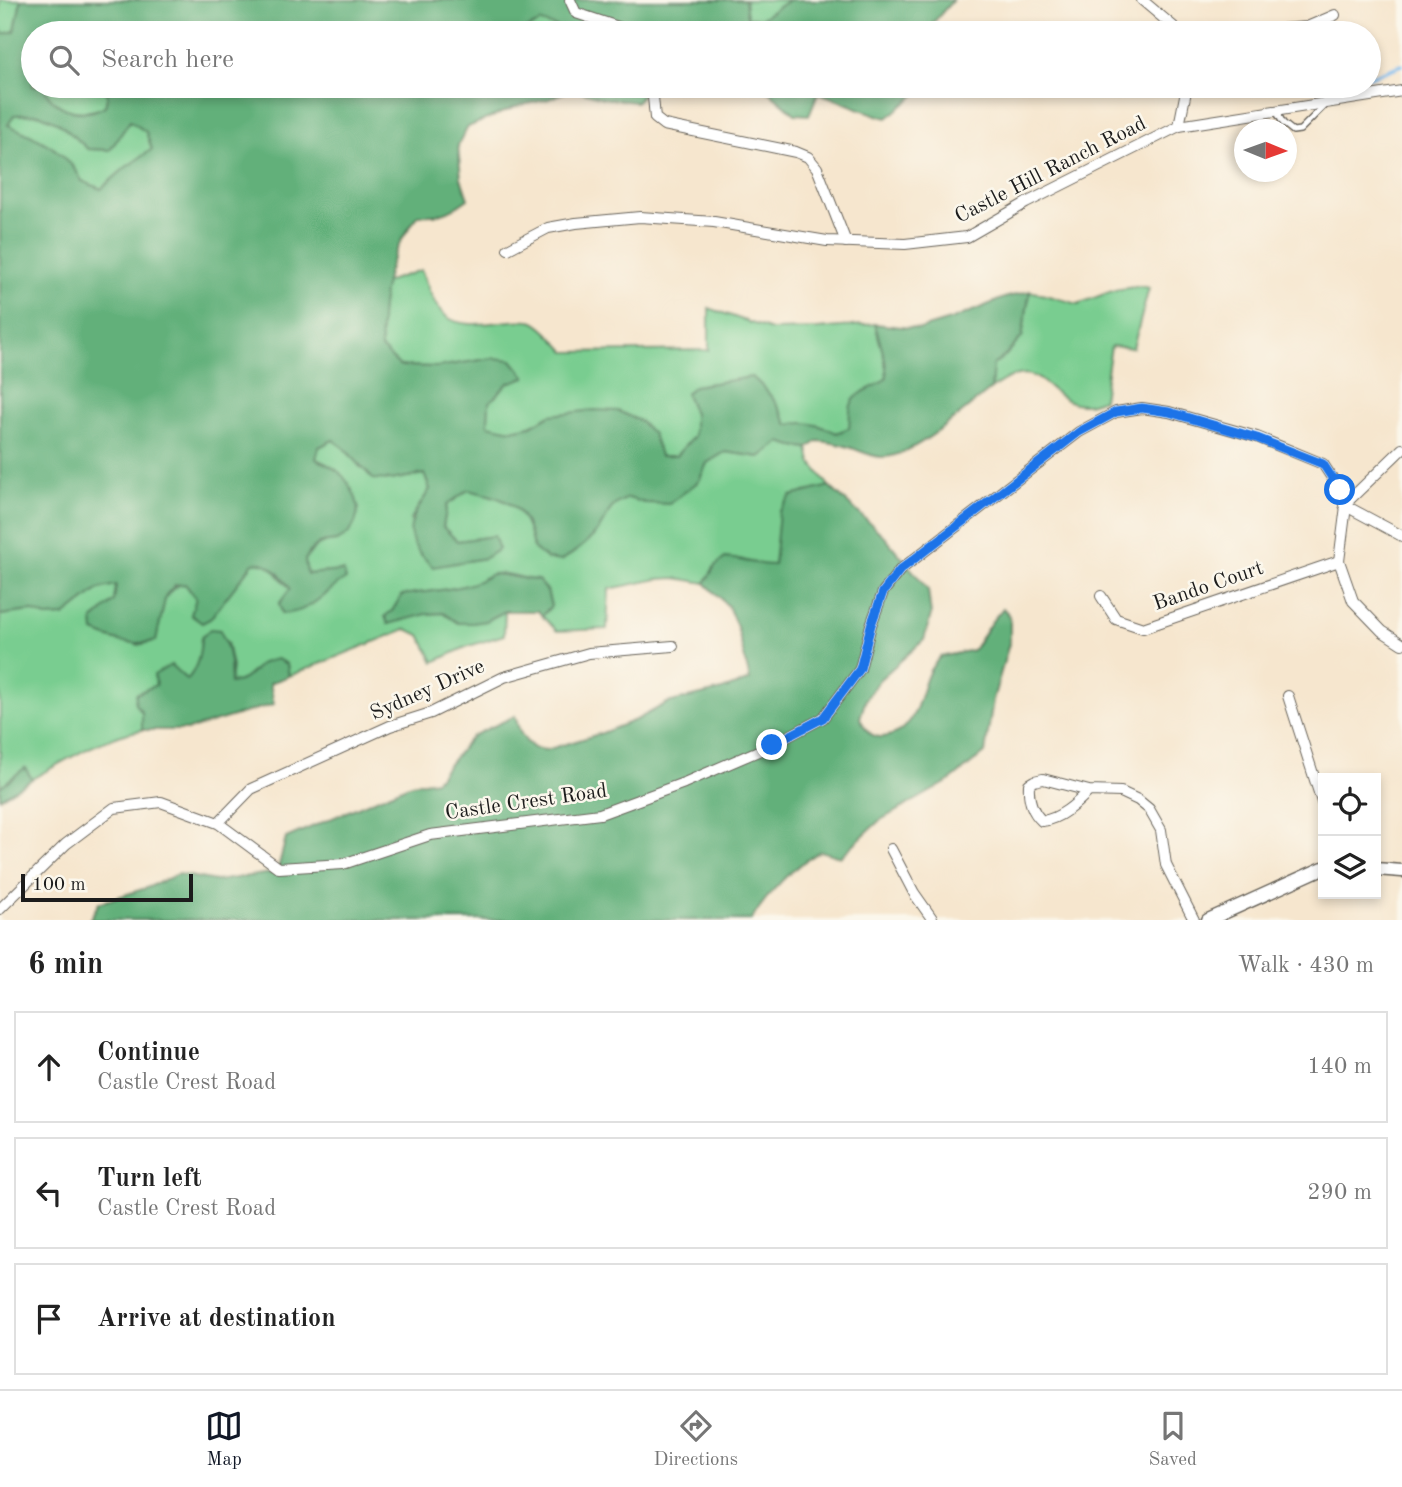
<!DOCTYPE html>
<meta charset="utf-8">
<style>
:root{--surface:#fff;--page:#f2f2f2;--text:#222;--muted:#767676;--line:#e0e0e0;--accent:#111827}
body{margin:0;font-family:"Old Standard TT",serif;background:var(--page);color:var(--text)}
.controls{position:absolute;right:21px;bottom:21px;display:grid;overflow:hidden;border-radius:0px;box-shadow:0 4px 10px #0003}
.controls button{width:63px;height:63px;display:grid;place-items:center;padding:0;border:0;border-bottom:2px solid var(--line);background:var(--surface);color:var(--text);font:35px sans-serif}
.compass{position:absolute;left:1234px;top:119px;width:63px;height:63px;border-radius:50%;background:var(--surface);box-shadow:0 4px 10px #0003;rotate:91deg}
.scale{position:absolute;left:21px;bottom:18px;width:172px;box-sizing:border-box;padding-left:7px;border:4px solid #1c1c1c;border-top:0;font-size:19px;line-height:24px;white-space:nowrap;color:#1c1c1c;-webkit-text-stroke:5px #fbf7ec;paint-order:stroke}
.stop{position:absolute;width:21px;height:21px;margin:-16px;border:5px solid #1a73e8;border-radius:50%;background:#fff}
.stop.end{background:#1a73e8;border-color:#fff;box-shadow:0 2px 7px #0008}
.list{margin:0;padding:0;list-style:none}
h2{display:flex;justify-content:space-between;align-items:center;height:91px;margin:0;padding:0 28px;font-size:30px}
h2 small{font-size:23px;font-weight:400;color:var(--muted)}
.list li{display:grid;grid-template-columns:46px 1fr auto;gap:21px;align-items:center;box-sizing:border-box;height:112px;margin:0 14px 14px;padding:0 14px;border:2px solid var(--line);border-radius:0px}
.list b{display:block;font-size:26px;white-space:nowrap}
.list p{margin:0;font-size:23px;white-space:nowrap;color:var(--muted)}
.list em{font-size:23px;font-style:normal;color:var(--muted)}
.icon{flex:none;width:38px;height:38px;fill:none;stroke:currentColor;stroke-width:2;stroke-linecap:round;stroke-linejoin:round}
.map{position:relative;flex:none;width:1402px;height:920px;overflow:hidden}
.search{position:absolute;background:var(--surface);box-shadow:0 4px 10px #0003;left:21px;right:21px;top:21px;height:77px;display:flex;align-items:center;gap:18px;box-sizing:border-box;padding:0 24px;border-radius:38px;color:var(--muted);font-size:26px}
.sheet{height:469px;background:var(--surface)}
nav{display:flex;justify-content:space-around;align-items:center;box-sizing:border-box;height:98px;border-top:2px solid var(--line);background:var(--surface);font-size:19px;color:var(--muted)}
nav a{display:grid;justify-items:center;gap:4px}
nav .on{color:var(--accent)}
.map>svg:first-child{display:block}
.green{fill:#79cd90;stroke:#4a7456;stroke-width:2}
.forest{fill:#62b07a;stroke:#3f664b;stroke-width:2;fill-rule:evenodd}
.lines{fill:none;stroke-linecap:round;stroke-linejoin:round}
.stream{stroke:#79bbef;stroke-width:3.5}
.service-casing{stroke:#68635a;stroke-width:8}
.minor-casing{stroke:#68635a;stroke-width:12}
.tertiary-casing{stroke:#68635a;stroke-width:15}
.service{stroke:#fff;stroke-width:5}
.minor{stroke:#fff;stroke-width:10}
.tertiary{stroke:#fff;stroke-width:12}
.route{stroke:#1a73e8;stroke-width:9}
.labels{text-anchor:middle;stroke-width:5;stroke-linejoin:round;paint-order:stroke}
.street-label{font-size:21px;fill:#1c1c1c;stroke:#fbf7ec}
</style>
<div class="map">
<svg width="1402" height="920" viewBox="0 0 1402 920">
<rect width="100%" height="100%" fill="#fbf7ec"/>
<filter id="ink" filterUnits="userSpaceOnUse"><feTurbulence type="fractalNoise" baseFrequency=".0143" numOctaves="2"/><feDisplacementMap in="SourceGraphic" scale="14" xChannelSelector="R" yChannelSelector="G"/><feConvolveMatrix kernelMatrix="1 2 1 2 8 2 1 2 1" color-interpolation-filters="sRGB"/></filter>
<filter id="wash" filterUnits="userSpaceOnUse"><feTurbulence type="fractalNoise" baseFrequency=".00686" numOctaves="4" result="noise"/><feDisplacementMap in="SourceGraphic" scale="28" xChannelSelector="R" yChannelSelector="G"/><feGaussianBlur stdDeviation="1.57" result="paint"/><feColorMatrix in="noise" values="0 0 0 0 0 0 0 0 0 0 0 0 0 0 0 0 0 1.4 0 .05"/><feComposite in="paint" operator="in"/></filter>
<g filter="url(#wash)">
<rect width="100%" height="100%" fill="#f6e6ce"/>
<!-- green -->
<g class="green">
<path d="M 0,0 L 21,0 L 15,31 L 3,34 L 0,28 Z"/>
<path d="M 745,0 L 789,0 L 760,19 L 747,18 Z"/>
<path d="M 541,22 L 577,33 L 519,33 Z"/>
<path d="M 54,86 L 99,86 L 108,94 L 105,107 C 84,115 52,114 45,88 Z"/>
<path d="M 574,86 L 644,86 L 643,94 L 636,102 L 603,98 L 573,89 Z"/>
<path d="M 39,114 L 59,123 L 88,149 L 110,150 L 130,121 L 146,132 L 152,150 L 125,168 L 101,189 L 82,181 C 66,149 39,139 8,125 L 14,115 Z"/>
<path d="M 421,270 C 439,319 446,329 501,322 C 510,321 525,319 534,322 C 543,326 559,344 566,352 L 709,350 L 709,308 L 771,330 L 817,329 L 875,324 L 885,360 L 887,376 L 881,384 L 864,391 L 849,428 L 836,433 L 818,425 L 788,425 C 779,405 769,391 752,377 L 694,386 L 686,393 L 694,414 L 694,436 L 676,456 L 660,456 L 653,434 L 564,414 C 550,415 544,420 532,425 C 517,432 503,429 487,425 L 489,403 L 508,383 L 494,358 L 437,367 L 400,366 L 381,348 L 380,320 L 385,282 Z"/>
<path d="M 1140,286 L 1149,288 L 1133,348 L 1111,346 L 1103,399 C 1098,401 1091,404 1086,404 C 1045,406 1044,348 991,389 L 993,365 L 1005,356 L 1022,337 L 1030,291 L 1078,304 L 1115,290 Z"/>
<path d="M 333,440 L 344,448 L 360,467 L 391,480 L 424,474 L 430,489 L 410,520 L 459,562 L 485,558 L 494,536 L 457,541 L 443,527 L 447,505 L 468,490 C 509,499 525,505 533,548 L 597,532 L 613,504 L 628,498 L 645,503 L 699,481 L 707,463 L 725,452 L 760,457 L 780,442 L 793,446 L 808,448 L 811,462 L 829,486 L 815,491 L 804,492 L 776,550 L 774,565 L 761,565 L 740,559 L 715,566 L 705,583 L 675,578 L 658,579 L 609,589 L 607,629 L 557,631 L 542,616 L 551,606 L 547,590 L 538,580 C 524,580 507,571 494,574 C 484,576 475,585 463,587 C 443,591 422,592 402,595 L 392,611 L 385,616 L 388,624 L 426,614 L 443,613 L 458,623 L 486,621 L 505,611 L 504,635 L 466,647 L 434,662 L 420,635 L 406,629 L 289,676 L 287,664 L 261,663 C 252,674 244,682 230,683 L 232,667 L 227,642 L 201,638 C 200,656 198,667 187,680 L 171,665 C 155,687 142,702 142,730 C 103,737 66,760 32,779 L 25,768 L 0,787 L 0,615 L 31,611 L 47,617 L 64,616 L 99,589 L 117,584 L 114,601 L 93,620 L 138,645 L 156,641 C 160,620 160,587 185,584 L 196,599 L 191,615 L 210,619 L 253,563 C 276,559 278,583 294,590 C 302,594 313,595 323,597 L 338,583 L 343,571 L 306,574 L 305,560 C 314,547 320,542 337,541 L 359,509 C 352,486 338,468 315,459 L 319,447 Z"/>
</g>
<!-- forest -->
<g class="forest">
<path d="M 21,0 L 745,0 L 747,18 L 760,19 L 789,0 L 953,0 L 933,23 L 932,33 L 577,33 L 541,22 L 519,33 L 33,33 L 33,86 L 54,86 L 45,88 C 50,104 71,114 88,112 C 94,112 100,108 105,106 L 108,94 L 99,86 L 574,86 L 572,89 L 549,99 L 518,106 L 468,127 L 458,145 L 461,178 L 468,199 C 452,211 438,217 419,215 C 386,253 379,299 381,348 L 400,366 L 437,367 L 494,358 L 512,360 L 526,377 L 508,383 L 489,403 L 488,425 L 512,430 L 531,426 L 550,415 L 594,410 L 618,411 L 640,421 L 653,434 L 660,456 L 676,456 L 694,436 L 694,414 L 686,393 L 694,386 L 752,377 C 769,391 778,405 788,425 C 807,420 819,425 837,433 L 849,428 C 850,421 849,411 851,405 C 857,389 878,389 887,377 L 885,360 L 875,324 L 920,329 L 953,319 L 1004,298 L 1030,291 L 1022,337 L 1005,356 L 993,365 L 991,389 C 966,408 912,459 881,457 C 868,456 857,449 845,446 C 836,443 827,442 818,441 L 808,448 L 793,446 L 780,442 L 760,457 L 725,452 L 707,463 L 699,481 L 669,504 L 645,503 L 628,498 C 604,508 611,515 596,533 C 586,545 574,553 561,561 L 547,559 L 533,548 C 526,505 509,499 468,490 L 447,505 L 443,527 L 457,541 L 494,536 L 499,549 L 485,558 L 433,567 C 399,535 408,524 430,489 L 424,474 L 391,480 L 373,479 L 344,448 L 333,440 L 319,447 L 316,459 C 337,468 345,474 355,496 C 362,512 355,535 336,541 C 328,543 321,541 314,547 C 311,550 307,556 305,560 L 307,574 L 343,571 L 346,579 C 325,591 309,615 282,613 L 279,604 L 290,589 C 282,576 269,560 253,563 L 210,619 L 202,623 L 191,615 L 196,598 L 185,584 L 175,585 L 166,595 L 156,641 C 132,646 117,642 94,632 L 93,620 L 114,601 L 116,585 L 99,589 L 64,616 L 47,617 L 31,611 L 0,615 L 0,28 L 3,34 L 15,31 ZM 39,114 L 59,123 L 88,149 L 110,150 L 130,121 L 146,132 L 152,149 L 125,168 L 101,189 L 82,181 C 66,150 40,139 8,125 L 14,115 Z"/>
<path d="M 763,86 L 927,86 L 887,118 C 862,112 842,100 818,93 L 809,115 L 795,114 Z"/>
<path d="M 829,486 L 884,536 L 918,577 L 928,590 L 931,615 L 924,640 L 879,680 L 866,699 L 860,718 C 866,731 872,740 888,736 C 919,729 918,693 930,670 C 933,665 937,661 940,657 L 973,650 L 992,621 L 1003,608 L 1010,616 L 1010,640 L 993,700 L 985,753 L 951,780 L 879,821 L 840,857 L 820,851 C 790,869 770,891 751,920 L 89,920 L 99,903 L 149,887 L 178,874 L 216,881 L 277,872 L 286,838 L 411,784 L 436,780 L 472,736 L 515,716 L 520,732 L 526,741 L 534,748 L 546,750 L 602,733 L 638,719 L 667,703 L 722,690 L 750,680 L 737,627 L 728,606 L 705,583 L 715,566 L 725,558 C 742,559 757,565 774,565 L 779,512 L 791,496 Z"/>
<path d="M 492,574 C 508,574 522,580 538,580 L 547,591 L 551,606 L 542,616 L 538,611 L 505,611 L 486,621 L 473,623 L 458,623 L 443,613 L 426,614 L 388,624 L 385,616 L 392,611 L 402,595 C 432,590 465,591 492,574 Z"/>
<path d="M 210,629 L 220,630 C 229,647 232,664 230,683 C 246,682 249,673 260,665 C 264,661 272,660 277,659 L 287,664 L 289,676 L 270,683 L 274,704 L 187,730 L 142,730 L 142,712 L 135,704 L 136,694 L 156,685 L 154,675 L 171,665 L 187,680 C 198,667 200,655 201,638 Z"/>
<path d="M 25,768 L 32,779 L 0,798 L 0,787 Z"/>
</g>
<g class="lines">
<!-- stream -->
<path class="stream" d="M 1369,77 L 1402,65"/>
</g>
</g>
<g filter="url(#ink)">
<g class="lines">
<defs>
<path id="service" d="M 1276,111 L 1283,123 L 1293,131 L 1300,130 L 1325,105"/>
<g id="minor">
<path d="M 570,0 L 576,13 L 636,33"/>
<path d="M 1142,0 L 1181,33"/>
<path d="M 1231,33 L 1307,27 L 1335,15"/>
<path d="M 652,86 L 655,118 L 664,125 L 796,152 L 808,157 L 817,168 L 846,242"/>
<path d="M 1179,126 L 1187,86"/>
<path d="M 508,249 L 548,228 L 576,223 L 640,217 L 714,222 L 827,241 L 905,244 L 967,237 L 1026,203 L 1179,126 L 1402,91"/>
<path d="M 1344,505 L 1402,449"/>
<path d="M 1346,506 L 1402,536"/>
<path d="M 1101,596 L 1116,619 L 1143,628 L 1339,561"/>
<path d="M 1288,696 L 1323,805"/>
<path d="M 1089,791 C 1076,804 1060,819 1042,821 C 1031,811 1028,799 1029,784 L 1034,781 L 1043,779 L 1089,791 L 1121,792 L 1138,800 L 1149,809 L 1161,830 L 1166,865 L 1194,920"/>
<path d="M 218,823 L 251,789 L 390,726 L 431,713 L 504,677 L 589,653 L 673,646"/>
<path d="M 891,849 L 914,893 L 933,920"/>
<path d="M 0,909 L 66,844 L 114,808 L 161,802 L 218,823 L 279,868 L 343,864 L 430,835 L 600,814 L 684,783 L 772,745 L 823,718 L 860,669 L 871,625 L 883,592 L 900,570 L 1079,432 L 1116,412 L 1142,408 L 1169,412 L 1257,437 L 1323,464 L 1340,490 L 1346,506 L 1339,561 L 1353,601 L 1382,631 L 1402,644"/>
</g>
<g id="tertiary">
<path d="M 1376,869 L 1402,871"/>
<path d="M 1208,920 L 1323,868"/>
</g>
</defs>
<!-- service casing -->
<use href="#service" class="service-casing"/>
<!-- minor casing -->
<use href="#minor" class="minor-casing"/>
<!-- tertiary casing -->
<use href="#tertiary" class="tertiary-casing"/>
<!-- service -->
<use href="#service" class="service"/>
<!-- minor -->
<use href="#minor" class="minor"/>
<!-- tertiary -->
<use href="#tertiary" class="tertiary"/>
</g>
</g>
<g class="lines" filter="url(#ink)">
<!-- route -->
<path class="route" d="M 772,745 L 823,718 L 860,669 L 871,625 L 883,592 L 900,570 L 1079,432 L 1116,412 L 1142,408 L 1169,412 L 1257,438 L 1323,464 L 1340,490"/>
</g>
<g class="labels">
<!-- street labels -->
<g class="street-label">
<text transform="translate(1050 169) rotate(-27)" y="7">Castle Hill Ranch Road</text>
<text transform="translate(1208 585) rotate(-19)" y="7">Bando Court</text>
<text transform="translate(427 689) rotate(-24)" y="7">Sydney Drive</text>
<text transform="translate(526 801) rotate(-8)" y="7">Castle Crest Road</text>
</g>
</g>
</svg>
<div class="controls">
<button><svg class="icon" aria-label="locate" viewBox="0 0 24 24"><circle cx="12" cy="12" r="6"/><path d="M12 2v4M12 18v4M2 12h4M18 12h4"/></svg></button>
<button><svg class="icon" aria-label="layers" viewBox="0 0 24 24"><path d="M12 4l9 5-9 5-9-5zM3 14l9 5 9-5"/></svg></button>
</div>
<svg class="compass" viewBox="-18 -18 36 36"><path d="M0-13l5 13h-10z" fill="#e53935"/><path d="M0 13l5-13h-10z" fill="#767676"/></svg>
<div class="scale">100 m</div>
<div class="stop" style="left:1340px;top:490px"></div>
<div class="stop end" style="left:772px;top:745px"></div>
<div class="search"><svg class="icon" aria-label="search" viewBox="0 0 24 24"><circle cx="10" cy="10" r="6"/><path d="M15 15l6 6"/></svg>Search here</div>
</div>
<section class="sheet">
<h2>6 min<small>Walk · 430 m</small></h2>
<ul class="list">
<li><svg class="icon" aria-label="ahead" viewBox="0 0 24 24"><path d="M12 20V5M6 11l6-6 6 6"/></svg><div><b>Continue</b><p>Castle Crest Road</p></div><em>140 m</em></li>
<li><svg class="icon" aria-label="left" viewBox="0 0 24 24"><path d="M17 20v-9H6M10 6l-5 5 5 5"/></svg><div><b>Turn left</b><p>Castle Crest Road</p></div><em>290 m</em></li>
<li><svg class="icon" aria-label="arrive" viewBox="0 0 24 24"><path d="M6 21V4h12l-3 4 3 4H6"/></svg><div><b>Arrive at destination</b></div></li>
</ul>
</section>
<nav>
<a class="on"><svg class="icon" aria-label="map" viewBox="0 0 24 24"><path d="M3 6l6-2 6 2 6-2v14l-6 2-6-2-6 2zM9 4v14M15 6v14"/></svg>Map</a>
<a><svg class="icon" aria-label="directions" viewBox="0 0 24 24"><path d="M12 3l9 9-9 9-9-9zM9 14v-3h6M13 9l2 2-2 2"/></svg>Directions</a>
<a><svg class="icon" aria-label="saved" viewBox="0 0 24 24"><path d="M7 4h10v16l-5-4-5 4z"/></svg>Saved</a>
</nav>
